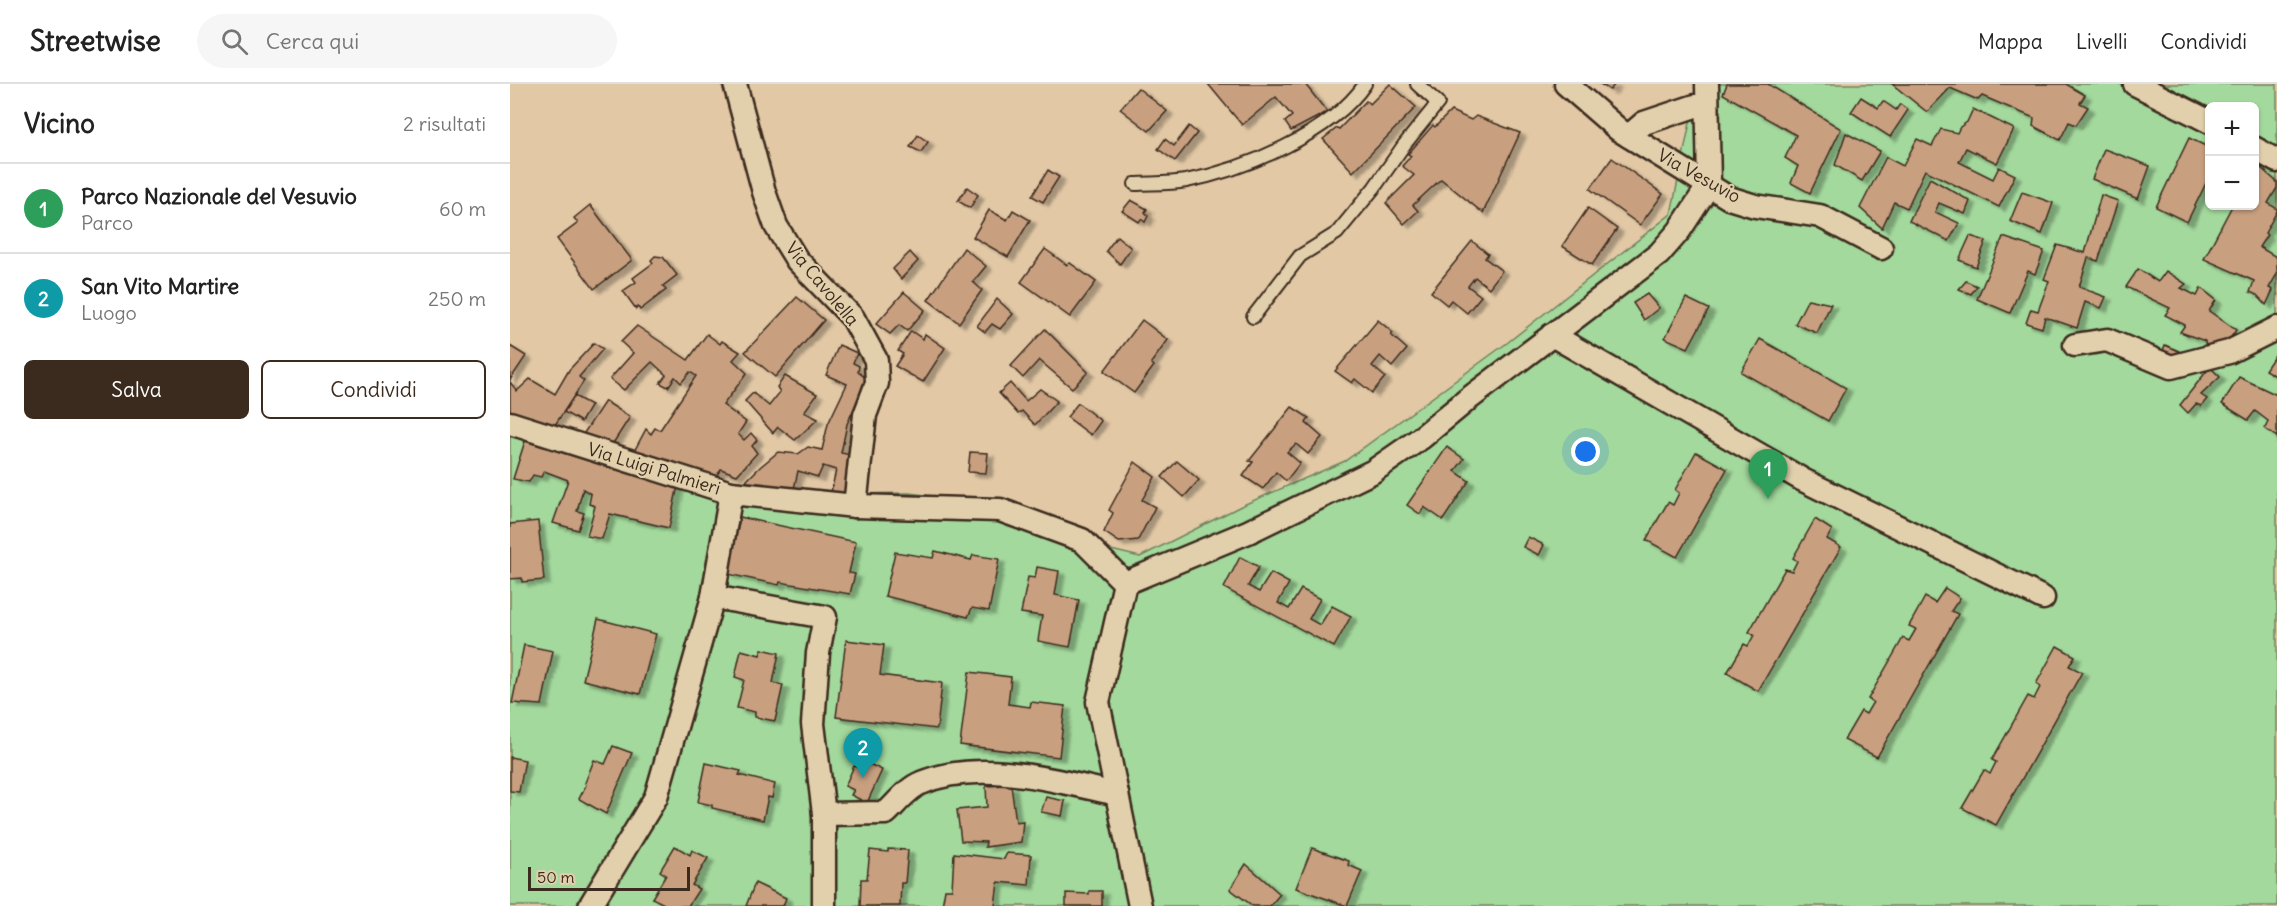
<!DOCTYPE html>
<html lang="it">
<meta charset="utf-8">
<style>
:root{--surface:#fff;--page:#f6f6f6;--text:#222;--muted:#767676;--line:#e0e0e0;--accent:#3b2a1e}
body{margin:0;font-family:Delius,sans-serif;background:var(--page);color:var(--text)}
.controls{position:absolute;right:18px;top:18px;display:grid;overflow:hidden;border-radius:9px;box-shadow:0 2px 4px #0004}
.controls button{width:54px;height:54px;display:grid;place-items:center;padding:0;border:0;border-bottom:2px solid var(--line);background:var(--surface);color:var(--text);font:30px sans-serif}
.scale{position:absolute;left:18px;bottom:15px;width:162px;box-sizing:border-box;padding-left:6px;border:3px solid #3b2a1e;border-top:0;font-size:16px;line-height:21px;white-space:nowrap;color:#3b2a1e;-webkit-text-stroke:4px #e2d0ad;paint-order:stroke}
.you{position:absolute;left:1076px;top:368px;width:21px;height:21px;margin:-15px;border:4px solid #fff;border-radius:50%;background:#1a73e8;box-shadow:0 0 0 9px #1a73e833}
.badge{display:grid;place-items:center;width:39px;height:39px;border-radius:50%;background:var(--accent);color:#fff;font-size:20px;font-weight:700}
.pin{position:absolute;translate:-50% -50px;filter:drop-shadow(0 2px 3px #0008)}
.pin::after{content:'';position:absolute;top:32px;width:21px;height:18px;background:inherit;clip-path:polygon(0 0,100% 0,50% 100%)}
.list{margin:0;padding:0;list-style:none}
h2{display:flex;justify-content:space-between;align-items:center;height:78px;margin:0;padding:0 24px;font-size:26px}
h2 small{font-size:20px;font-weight:400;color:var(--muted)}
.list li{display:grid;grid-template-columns:39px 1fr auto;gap:18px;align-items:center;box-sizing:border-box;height:90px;padding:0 24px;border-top:2px solid var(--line)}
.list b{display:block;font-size:22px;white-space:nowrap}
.list p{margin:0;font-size:20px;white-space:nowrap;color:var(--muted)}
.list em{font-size:20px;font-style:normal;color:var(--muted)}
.actions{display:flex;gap:12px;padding:18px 24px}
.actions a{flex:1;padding:14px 0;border:2px solid var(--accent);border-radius:9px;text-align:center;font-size:21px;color:var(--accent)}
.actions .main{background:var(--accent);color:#fff}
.icon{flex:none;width:33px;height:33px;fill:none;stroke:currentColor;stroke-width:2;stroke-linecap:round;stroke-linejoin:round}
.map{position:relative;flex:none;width:1767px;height:822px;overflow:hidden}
header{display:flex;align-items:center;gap:36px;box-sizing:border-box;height:84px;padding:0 30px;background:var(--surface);border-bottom:2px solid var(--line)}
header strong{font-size:28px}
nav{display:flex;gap:33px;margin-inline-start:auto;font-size:21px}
.search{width:420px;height:54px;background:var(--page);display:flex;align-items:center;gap:15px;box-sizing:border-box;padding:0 21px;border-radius:33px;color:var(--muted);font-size:22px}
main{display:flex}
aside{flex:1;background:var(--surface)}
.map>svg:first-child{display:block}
.green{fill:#a3d99c;stroke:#6f825d;stroke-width:1.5;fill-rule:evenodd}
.building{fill:#c8a080;stroke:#3b2a1e;stroke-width:1.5;filter:url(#shadow)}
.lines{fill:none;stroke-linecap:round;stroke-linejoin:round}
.service-casing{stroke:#3b2a1e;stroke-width:16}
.minor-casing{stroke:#3b2a1e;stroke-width:27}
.service{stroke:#e2d0ad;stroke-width:12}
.minor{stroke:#e2d0ad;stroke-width:22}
.labels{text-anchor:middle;stroke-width:4.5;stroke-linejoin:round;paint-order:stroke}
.street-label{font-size:18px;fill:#3b2a1e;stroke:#e2d0ad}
</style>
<header>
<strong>Streetwise</strong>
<div class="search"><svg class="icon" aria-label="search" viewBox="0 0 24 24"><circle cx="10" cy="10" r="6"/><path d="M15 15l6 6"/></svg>Cerca qui</div>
<nav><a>Mappa</a><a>Livelli</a><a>Condividi</a></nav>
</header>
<main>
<aside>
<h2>Vicino<small>2 risultati</small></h2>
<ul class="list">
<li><span class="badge" style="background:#2e9e5b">1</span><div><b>Parco Nazionale del Vesuvio</b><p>Parco</p></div><em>60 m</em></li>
<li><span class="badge" style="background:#0f9aa8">2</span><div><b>San Vito Martire</b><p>Luogo</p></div><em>250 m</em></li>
</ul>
<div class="actions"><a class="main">Salva</a><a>Condividi</a></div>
</aside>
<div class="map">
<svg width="1767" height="822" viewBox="0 0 1767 822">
<defs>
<filter id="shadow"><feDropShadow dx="6" dy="4" stdDeviation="1.5" flood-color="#0004"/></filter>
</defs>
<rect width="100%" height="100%" fill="#e2c8a5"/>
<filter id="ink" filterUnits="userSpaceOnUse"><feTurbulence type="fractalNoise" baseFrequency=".0167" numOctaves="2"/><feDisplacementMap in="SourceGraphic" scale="12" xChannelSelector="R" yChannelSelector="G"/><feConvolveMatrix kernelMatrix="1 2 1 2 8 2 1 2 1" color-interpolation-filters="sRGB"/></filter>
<g filter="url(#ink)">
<!-- green -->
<path class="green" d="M 1188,0 L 1767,0 L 1767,822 L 0,822 L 0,327 L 17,337 L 198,393 L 230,400 L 336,410 L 399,409 L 479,419 L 562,441 L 597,465 L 630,473 L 731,422 L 835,377 L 997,259 L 1161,130 ZM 1700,22 L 1744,22 L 1744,122 L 1700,122 Z"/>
<!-- building -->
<g class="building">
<path d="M 698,0 L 795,0 L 817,28 L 781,47 L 775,38 L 782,32 L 766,13 L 732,41 Z"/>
<path d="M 880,0 L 906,23 L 843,88 L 813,55 L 827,44 L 829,45 L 856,17 L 860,20 Z"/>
<path d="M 1090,0 L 1105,0 L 1100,6 Z"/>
<path d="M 1217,0 L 1258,0 L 1331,45 L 1300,109 L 1281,99 L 1288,82 L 1275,74 L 1286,51 L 1213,10 Z"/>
<path d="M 1382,0 L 1556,0 L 1575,11 L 1570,19 L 1578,23 L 1566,41 L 1559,38 L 1550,56 L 1523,42 L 1524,34 L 1472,12 L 1468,16 L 1440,4 L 1417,28 Z"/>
<path d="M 628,4 L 657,27 L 639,47 L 610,25 Z"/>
<path d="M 1351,13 L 1368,24 L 1373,17 L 1386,26 L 1390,20 L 1398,26 L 1380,53 L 1341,28 Z"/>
<path d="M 1463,25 L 1504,45 L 1487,79 L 1456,64 L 1449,78 L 1483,95 L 1489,83 L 1505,91 L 1489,123 L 1415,86 L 1397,124 L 1384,118 L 1372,144 L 1350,124 L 1376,73 L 1393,82 L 1407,55 L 1422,62 L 1431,45 L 1447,49 L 1450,43 L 1457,38 Z"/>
<path d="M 941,27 L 961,36 L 966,32 L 1010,49 L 973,129 L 931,95 L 903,121 L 908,127 L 894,140 L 876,119 L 904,91 L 892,82 L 901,72 L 898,70 L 923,41 L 925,43 Z"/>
<path d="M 679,42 L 687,49 L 665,77 L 648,65 L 655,55 L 664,62 Z"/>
<path d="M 1336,49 L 1370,67 L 1352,97 L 1325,81 Z"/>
<path d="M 408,51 L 418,58 L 411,68 L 400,63 Z"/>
<path d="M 1679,54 L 1700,64 L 1700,91 L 1677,138 L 1646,123 Z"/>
<path d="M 1594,65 L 1640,82 L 1628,115 L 1582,95 Z"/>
<path d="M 1102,74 L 1153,110 L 1130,141 L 1080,105 Z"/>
<path d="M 1744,78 L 1767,98 L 1767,104 L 1758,119 L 1767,125 L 1767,127 L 1755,149 L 1757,151 L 1749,163 L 1766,173 L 1767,170 L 1767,190 L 1759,204 L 1763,206 L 1756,221 L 1747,211 L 1740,208 L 1744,197 L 1694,175 L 1722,122 L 1744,122 Z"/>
<path d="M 538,86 L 549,93 L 533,118 L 522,112 Z"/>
<path d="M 1420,94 L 1460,117 L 1455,130 L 1429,119 L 1425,128 L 1449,139 L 1439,157 L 1399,137 Z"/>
<path d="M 457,103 L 468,111 L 460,124 L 448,117 Z"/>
<path d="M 1512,108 L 1543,119 L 1532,150 L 1500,137 Z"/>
<path d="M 1591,111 L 1608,117 L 1588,177 L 1578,174 L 1569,203 L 1596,213 L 1591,224 L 1575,218 L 1567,244 L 1535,233 L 1532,244 L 1516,239 L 1521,225 L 1528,227 L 1539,197 L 1534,195 L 1547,161 L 1575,169 Z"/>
<path d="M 621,116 L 637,125 L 635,128 L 638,132 L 635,138 L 631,135 L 629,138 L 612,127 Z"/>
<path d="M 80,121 L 122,176 L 84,205 L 47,155 L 68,139 L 64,134 Z"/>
<path d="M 1078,124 L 1107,145 L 1082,181 L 1052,162 Z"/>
<path d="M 479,126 L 497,136 L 503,126 L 520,136 L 498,173 L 463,153 Z"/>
<path d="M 607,152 L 621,164 L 610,180 L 596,167 Z"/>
<path d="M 1460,152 L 1476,157 L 1466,183 L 1449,176 Z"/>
<path d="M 1493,153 L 1534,167 L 1525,190 L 1518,187 L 1500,229 L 1467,215 Z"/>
<path d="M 962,157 L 978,170 L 975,174 L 992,187 L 979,204 L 965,193 L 958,202 L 971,212 L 957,229 L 941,216 L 937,221 L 921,208 Z"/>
<path d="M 454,164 L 476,182 L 463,198 L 472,206 L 449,239 L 418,216 Z"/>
<path d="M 535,165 L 557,181 L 560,179 L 586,198 L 560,233 L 511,198 Z"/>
<path d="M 400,168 L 408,177 L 391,195 L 383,185 Z"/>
<path d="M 145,172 L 153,173 L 167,191 L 153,202 L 156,206 L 130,226 L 128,223 L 126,225 L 113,207 L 126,198 L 123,194 L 143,179 L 141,176 Z"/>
<path d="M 1628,185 L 1648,198 L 1656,187 L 1676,200 L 1671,204 L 1687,212 L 1691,204 L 1706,216 L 1699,227 L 1726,246 L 1721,253 L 1725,261 L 1696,267 L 1695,257 L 1670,248 L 1675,241 L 1655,231 L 1660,224 L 1616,203 Z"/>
<path d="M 1456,197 L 1467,202 L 1461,210 L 1449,205 Z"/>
<path d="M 394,208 L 415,226 L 397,247 L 389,241 L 380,250 L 366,240 Z"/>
<path d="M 1137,210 L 1149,224 L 1134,236 L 1123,219 Z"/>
<path d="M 287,213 L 314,236 L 265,293 L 235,268 Z"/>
<path d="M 1176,214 L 1199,225 L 1178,264 L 1155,254 Z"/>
<path d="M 487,215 L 503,230 L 490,245 L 482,240 L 475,248 L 467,242 Z"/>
<path d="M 1298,215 L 1321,220 L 1307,249 L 1285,240 Z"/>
<path d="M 632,236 L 658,256 L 641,279 L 644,282 L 624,309 L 594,287 Z"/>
<path d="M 868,236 L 883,249 L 881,251 L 897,265 L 882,283 L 870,272 L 862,282 L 875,293 L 862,309 L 845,295 L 842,299 L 825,287 Z"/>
<path d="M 127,242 L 178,276 L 197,250 L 210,260 L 212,257 L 230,268 L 223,276 L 237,289 L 213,321 L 236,338 L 228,350 L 234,356 L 241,349 L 247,356 L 242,362 L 247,369 L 227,391 L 211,385 L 204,395 L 121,373 L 136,345 L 141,350 L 145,344 L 150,346 L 186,292 L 180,288 L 171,299 L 165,293 L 158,303 L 150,299 L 156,291 L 142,278 L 114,306 L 100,295 L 123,269 L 111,258 Z"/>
<path d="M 535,245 L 578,288 L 562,304 L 529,276 L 513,294 L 501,282 Z"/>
<path d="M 401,247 L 413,255 L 415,250 L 435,264 L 413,298 L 385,282 L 393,270 L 388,267 Z"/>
<path d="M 1250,255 L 1336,304 L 1318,337 L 1231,288 Z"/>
<path d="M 84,259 L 93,265 L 69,293 L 74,297 L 43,344 L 0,327 L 0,298 L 7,307 L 20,295 L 45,310 L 59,286 Z"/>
<path d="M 329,261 L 347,269 L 343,279 L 349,282 L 348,288 L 357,295 L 337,340 L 331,369 L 341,371 L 335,411 L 321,408 L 326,386 L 313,382 L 308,393 L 288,387 L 284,405 L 235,398 L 250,383 L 268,368 L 288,370 L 298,363 L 312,366 L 318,340 L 337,300 L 316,291 Z"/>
<path d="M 1655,261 L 1669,267 L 1669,274 L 1650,275 Z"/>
<path d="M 0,262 L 16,272 L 0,296 Z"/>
<path d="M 1765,271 L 1767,272 L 1767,293 L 1755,286 Z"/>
<path d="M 1700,283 L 1710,293 L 1691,311 L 1697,315 L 1691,322 L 1686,320 L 1678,329 L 1670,321 Z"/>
<path d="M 275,292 L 307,310 L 294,328 L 308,335 L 285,356 L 268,343 L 263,349 L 235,317 L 243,309 L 259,322 L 270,308 L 267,303 Z"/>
<path d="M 1729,293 L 1767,311 L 1767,353 L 1755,345 L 1758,337 L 1745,327 L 1738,336 L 1712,320 Z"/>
<path d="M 500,299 L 516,317 L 530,305 L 547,317 L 525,341 L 512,327 L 508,330 L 489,309 Z"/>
<path d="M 64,312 L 81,321 L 71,338 L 54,328 Z"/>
<path d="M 95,317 L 120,333 L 100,364 L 70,355 Z"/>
<path d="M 568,319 L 591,337 L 581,351 L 557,333 Z"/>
<path d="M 782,323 L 799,334 L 796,339 L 812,353 L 798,370 L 786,360 L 777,368 L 790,379 L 776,397 L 766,388 L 753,405 L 733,392 L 743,378 L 739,377 Z"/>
<path d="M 15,357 L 133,394 L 168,401 L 159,444 L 100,430 L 92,455 L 77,452 L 85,422 L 79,420 L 81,410 L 73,405 L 67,427 L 74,429 L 68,446 L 43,439 L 58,396 L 34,387 L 31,393 L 23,391 L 19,398 L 3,395 Z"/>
<path d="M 937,363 L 954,375 L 945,387 L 959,397 L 933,436 L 914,423 L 910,430 L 897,421 Z"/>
<path d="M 460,368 L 478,369 L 476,389 L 458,388 Z"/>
<path d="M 1186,368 L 1217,385 L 1167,473 L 1136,456 L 1158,418 L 1163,421 L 1169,409 L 1165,406 Z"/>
<path d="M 667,377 L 689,396 L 674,413 L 652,393 Z"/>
<path d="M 625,378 L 645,393 L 632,416 L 645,423 L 628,456 L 609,458 L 594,448 L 603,429 L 599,426 Z"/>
<path d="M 230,433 L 346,458 L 339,489 L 345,490 L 340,510 L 270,498 L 269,501 L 218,490 Z"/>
<path d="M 1305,435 L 1322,446 L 1317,455 L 1331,463 L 1248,607 L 1217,589 L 1234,560 L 1238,562 L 1244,551 L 1239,548 L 1275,485 L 1282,487 L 1287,477 L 1283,474 Z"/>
<path d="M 28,437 L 34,496 L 12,498 L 12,494 L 0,495 L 0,440 Z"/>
<path d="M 1018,453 L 1034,461 L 1029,471 L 1013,463 Z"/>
<path d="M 425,467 L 461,476 L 463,471 L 489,475 L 479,527 L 462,524 L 458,533 L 375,512 L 385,468 L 423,474 Z"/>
<path d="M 730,473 L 749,483 L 738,502 L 749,508 L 761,489 L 779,499 L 768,519 L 779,525 L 791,505 L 810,515 L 799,535 L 810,541 L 822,522 L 841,532 L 824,563 L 714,504 Z"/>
<path d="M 527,483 L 549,487 L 545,511 L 569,516 L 560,563 L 528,557 L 532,532 L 511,529 L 518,493 L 525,494 Z"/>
<path d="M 1435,504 L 1450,514 L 1441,527 L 1448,530 L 1367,673 L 1334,656 L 1351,627 L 1356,630 L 1363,618 L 1358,615 L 1393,554 L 1399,557 L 1406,545 L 1399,542 L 1415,513 L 1425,519 Z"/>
<path d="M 88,535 L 146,550 L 130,610 L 73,596 Z"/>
<path d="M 336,556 L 374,561 L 370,591 L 432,599 L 427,645 L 326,633 Z"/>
<path d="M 14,561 L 43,567 L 32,621 L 2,619 Z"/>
<path d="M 1547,562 L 1565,572 L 1559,582 L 1572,588 L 1486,741 L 1452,724 L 1474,686 L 1480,690 L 1486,678 L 1482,676 L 1518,612 L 1524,615 L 1530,603 L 1526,600 Z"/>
<path d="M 252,565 L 269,569 L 263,599 L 273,601 L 265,637 L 245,633 L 245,628 L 227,624 L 234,596 L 225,593 L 231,566 L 250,571 Z"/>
<path d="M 459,588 L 501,593 L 498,620 L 520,623 L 521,618 L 555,622 L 549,673 L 450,661 Z"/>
<path d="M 103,662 L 122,669 L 96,730 L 69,715 L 76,701 L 75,699 L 84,676 L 95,680 Z"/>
<path d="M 0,673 L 15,676 L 9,708 L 0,707 Z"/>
<path d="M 196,679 L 231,687 L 229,691 L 265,700 L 262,714 L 258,713 L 253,736 L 202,724 L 202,721 L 188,718 Z"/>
<path d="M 357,679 L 372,686 L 357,719 L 341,711 L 344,706 L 335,702 L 344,682 L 354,687 Z"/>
<path d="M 501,701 L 506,738 L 513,737 L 511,758 L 475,763 L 476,758 L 451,757 L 447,726 L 477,723 L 476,702 Z"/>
<path d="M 536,713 L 555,717 L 552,732 L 531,728 Z"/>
<path d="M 165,762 L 180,771 L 182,766 L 198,774 L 182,801 L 189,805 L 178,822 L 158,822 L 142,814 L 156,791 L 150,787 Z"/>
<path d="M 802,764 L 839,777 L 838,781 L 852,787 L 837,822 L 786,804 Z"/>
<path d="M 378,765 L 398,766 L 395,799 L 391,799 L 390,822 L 350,822 L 351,795 L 357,795 L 360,766 L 378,768 Z"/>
<path d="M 444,769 L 494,775 L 497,769 L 521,771 L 519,801 L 488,798 L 485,822 L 432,822 L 435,805 L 442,805 Z"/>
<path d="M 736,780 L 770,810 L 760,822 L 743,822 L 720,805 Z"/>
<path d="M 245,799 L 276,814 L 273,822 L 236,822 Z"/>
<path d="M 579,807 L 592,807 L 592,822 L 556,822 L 556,809 L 579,810 Z"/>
</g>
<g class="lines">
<defs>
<g id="service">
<path d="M 625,100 C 641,99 659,100 676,97 C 733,86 821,50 855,0"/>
<path d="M 743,233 L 790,172 L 827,149 L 864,104 L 894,61 L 928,19 L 907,0"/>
</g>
<g id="minor">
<path d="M 1056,0 L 1109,46 L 1219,114 L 1245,122 L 1310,132 L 1371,164"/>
<path d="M 1197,0 L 1199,101"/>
<path d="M 1625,0 L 1700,38"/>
<path d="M 1119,52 L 1134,39 L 1185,22 L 1197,23"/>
<path d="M 1744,64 L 1767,77"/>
<path d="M 1042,251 L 1293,396 L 1533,514"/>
<path d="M 1565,261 L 1597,256 L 1661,283 L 1719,268 L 1767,244"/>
<path d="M 0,339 L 221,409 L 203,513 L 146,713 L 80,822"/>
<path d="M 221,409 L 345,422 L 355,331 L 367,299 L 366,276 L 343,234 L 287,176 L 266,142 L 254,108 L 225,0"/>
<path d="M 345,422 L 490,426 L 572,456 L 615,499"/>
<path d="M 203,513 L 315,533 L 308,569 L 303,640 L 314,730 L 314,822"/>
<path d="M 314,730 L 376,729 C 386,720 398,704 411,699 C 470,674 547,697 607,710"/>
<path d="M 630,822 L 588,618 L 615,499 L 738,448 L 862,388 L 911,354 L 957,316 L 1149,170 L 1169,147 L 1199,101"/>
</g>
</defs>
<!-- service casing -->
<use href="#service" class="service-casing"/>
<!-- minor casing -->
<use href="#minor" class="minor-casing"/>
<!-- service -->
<use href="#service" class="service"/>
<!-- minor -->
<use href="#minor" class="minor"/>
</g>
</g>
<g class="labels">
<!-- street labels -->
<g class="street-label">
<text transform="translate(1189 92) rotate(29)" y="6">Via Vesuvio</text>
<text transform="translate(312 200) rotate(50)" y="6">Via Cavolella</text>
<text transform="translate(144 385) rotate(17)" y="6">Via Luigi Palmieri</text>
</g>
</g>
</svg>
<div class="controls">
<button>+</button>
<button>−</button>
</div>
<div class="scale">50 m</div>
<div class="you"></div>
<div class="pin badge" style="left:1258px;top:415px;background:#2e9e5b">1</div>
<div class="pin badge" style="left:353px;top:694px;background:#0f9aa8">2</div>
</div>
</main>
